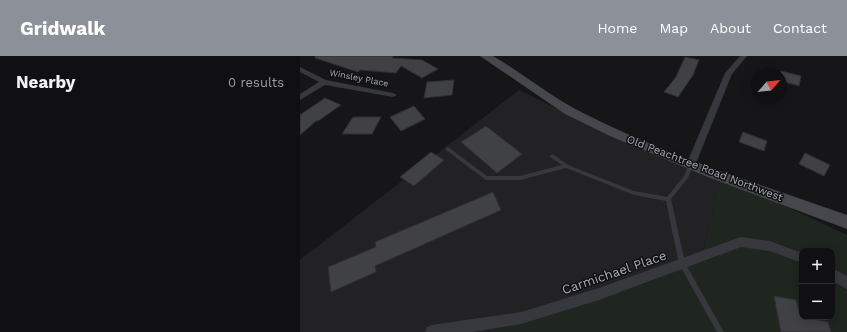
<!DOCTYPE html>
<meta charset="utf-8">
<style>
:root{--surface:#101012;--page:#1e1e20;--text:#f1f3f6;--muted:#9c9d9f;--line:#303032;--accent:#8c9099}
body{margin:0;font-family:"Work Sans",sans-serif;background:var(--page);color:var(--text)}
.controls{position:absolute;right:12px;bottom:12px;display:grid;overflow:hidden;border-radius:8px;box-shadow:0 2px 10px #0003}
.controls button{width:36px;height:36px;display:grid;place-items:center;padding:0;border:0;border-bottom:1px solid var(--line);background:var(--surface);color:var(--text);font:20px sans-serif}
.compass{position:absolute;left:451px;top:12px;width:36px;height:36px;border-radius:50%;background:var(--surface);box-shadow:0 2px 10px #0003;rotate:62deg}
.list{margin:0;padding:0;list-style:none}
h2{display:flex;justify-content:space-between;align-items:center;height:52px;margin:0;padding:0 16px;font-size:17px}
h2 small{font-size:13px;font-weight:400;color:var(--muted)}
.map{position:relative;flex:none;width:547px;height:276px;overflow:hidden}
header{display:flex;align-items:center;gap:24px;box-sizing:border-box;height:56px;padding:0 20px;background:var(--accent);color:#fff}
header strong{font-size:19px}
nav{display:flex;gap:22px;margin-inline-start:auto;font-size:14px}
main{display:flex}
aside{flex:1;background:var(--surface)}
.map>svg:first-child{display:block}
.built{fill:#222225}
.green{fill:#1e261f;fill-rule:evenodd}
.building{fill:#404145;stroke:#303034}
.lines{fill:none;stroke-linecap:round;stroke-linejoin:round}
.service{fill:#37383d;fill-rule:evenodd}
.minor{fill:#37383d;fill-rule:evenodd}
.secondary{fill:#45474d;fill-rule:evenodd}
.labels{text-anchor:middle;stroke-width:3;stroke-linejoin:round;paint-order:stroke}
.far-street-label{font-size:9px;fill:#a8adb8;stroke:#111113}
.street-label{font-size:11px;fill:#a8adb8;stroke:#111113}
.near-street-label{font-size:13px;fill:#a8adb8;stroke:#111113}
</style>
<header>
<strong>Gridwalk</strong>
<nav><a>Home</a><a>Map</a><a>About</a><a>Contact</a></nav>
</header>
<main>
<aside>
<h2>Nearby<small>0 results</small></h2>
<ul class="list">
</ul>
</aside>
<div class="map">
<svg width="547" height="276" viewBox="0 0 547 276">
<rect width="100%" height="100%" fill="#161618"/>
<!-- built -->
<path class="built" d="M 219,34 L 303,75 L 421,120 L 401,205 L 188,276 L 0,276 L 0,204 Z"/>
<!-- green -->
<path class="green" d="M 421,120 L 547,179 L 547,276 L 188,276 L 401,205 ZM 502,195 L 532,195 L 532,261 L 502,261 Z"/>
<!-- building -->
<g class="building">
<path d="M 15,0 L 93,0 L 92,2 L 122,4 L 138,13 L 122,22 L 101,10 L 96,17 L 60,14 L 58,16 L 15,2 Z"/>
<path d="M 385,1 L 399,4 L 393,19 L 378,41 L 364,36 L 376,21 Z"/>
<path d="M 481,15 L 501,20 L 499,30 L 481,25 Z"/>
<path d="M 154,24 L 152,39 L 124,42 L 127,26 Z"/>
<path d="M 25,42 L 41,49 L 18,65 L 16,65 L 0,79 L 0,59 Z"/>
<path d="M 114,50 L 125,63 L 101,75 L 90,61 Z"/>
<path d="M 53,61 L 81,61 L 72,78 L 42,78 Z"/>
<path d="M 186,70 L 222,98 L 197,117 L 161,86 Z"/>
<path d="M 443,76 L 467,85 L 464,95 L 439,86 Z"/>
<path d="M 131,96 L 144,104 L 114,130 L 100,121 Z"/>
<path d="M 505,97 L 530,109 L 524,120 L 499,108 Z"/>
<path d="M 193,136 L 201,154 L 75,210 L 76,216 L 31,236 L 28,211 L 76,191 L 75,186 Z"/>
<path d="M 474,240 L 496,244 L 501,261 L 528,266 L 531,276 L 481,276 Z"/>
</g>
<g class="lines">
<!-- service -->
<path class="service" d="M 148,91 L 187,120 L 220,120 L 262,109 L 250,101 L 250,100 L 252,98 L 268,109 L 334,135 L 367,141 L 384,120 L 389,108 L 393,108 L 393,109 L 388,122 L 371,143 L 385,207 L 424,276 L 417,276 L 379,208 L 366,145 L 334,139 L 266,112 L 220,124 L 186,124 L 146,94 L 146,92 Z"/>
<!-- minor -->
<g class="minor">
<path d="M 440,0 L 447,0 L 432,18 L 394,112 L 388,112 L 386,109 L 425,17 Z"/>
<path d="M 0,11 L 26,24 L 93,37 L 97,39 L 93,41 L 25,29 L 0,44 L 0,38 L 19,26 L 0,16 Z"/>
<path d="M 441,181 L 470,185 L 502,197 L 502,207 L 470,195 L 441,191 L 299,244 L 221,268 L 173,276 L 125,276 L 127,271 L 132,269 L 221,256 L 299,232 Z"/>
<path d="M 532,212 L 547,220 L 547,233 L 532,225 Z"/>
</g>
<!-- secondary -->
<path class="secondary" d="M 180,0 L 193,0 C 224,18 252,42 285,58 C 368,100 459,128 547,159 L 547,173 L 408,121 L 310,80 L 265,58 Z"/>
</g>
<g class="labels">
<!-- far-street labels -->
<g class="far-street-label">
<text transform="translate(59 22) rotate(11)" y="3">Winsley Place</text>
</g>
<!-- street labels -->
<g class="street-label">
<text transform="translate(405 112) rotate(21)" y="4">Old Peachtree Road Northwest</text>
</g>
<!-- near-street labels -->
<g class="near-street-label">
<text transform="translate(314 216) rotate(-19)" y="5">Carmichael Place</text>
</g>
</g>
</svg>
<div class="controls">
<button>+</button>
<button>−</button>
</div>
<svg class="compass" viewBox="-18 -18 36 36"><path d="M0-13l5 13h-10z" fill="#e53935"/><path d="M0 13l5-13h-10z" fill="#9c9d9f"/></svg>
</div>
</main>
